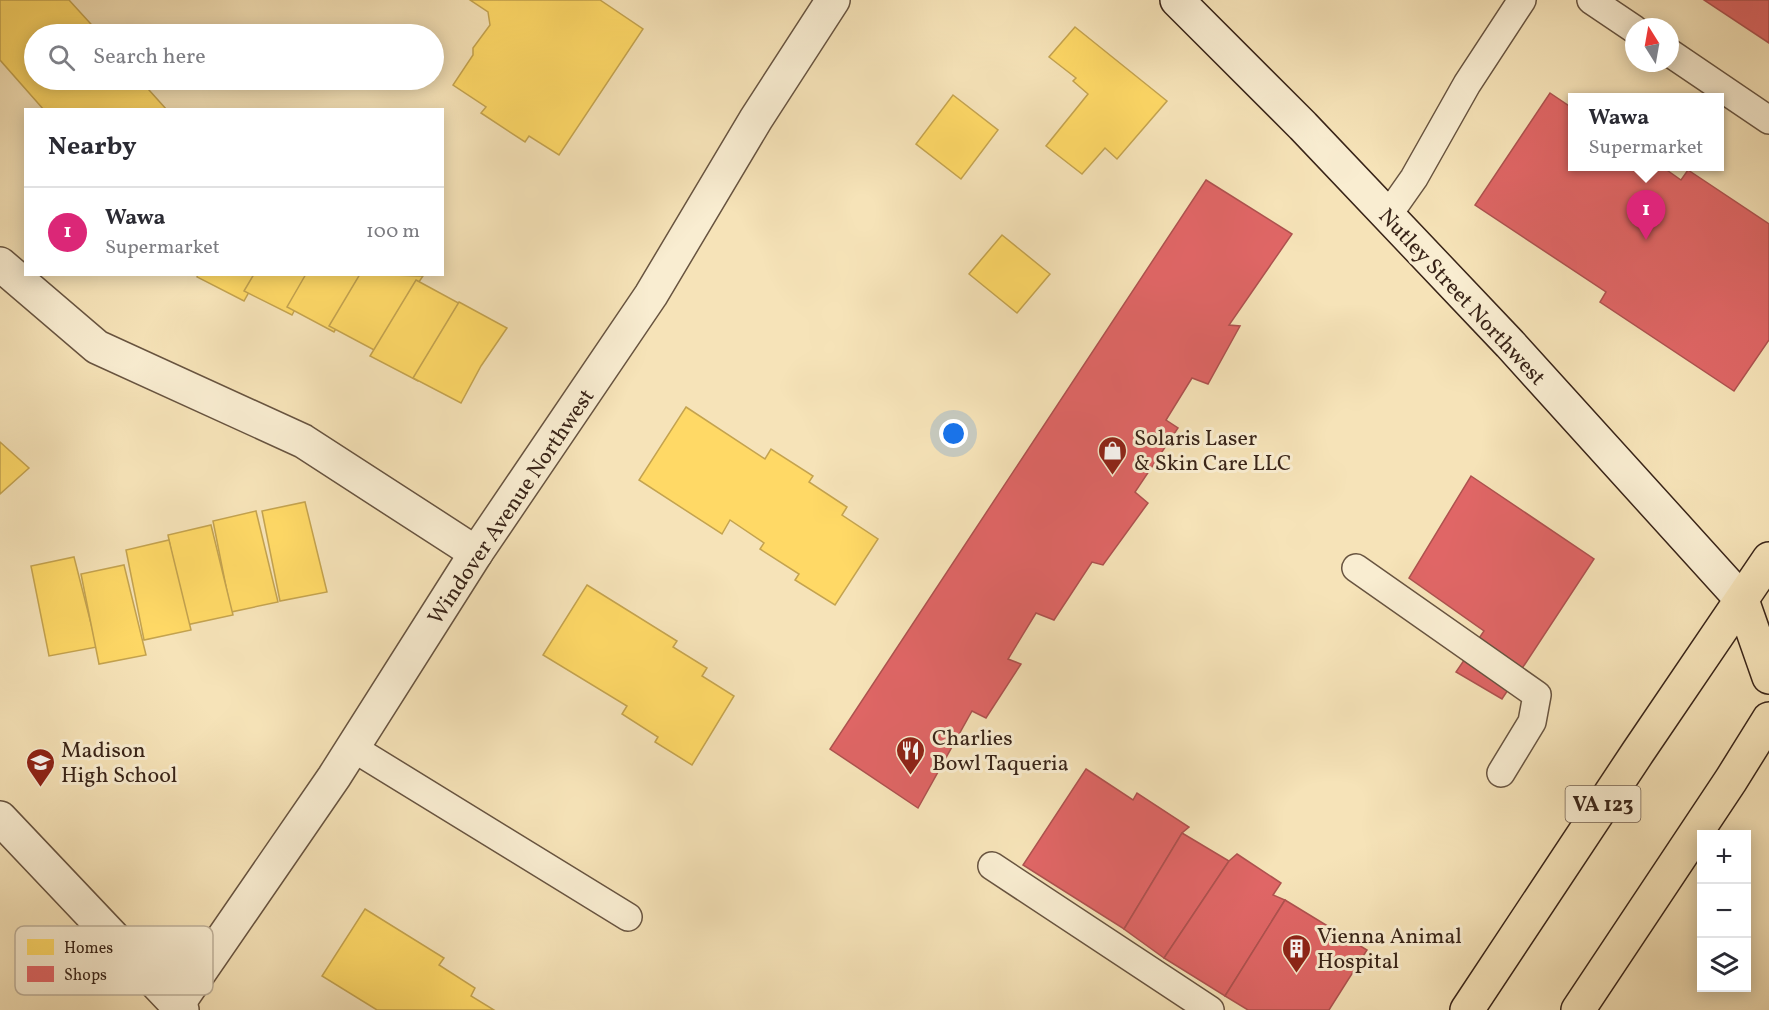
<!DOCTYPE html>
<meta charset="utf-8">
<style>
:root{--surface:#fff;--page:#f2f2f3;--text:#2b2b33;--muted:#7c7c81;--line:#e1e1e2;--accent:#db2777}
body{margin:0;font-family:Vollkorn,serif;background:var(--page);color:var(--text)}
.controls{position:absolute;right:18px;bottom:18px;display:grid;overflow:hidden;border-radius:0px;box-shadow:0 3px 15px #0003}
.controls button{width:54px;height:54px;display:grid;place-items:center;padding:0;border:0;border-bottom:2px solid var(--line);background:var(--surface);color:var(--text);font:30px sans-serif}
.compass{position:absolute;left:1625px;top:18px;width:54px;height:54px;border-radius:50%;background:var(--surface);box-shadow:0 3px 15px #0003;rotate:349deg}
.you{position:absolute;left:954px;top:434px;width:21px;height:21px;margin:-15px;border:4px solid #fff;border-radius:50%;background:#1a73e8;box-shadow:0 0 0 9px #1a73e833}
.badge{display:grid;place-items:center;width:39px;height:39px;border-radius:50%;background:var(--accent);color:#fff;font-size:20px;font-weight:700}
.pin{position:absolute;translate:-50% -50px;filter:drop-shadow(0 2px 3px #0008)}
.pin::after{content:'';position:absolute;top:32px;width:21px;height:18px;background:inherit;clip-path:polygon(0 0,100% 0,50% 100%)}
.popup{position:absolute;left:1568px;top:93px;width:156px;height:78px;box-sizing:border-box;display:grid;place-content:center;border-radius:0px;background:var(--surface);filter:drop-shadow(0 2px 4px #0005);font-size:20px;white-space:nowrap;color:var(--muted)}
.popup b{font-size:22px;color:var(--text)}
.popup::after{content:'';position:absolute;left:50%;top:100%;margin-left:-12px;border:12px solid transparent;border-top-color:var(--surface)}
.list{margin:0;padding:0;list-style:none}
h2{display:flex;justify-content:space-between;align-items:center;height:78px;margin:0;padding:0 24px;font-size:26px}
h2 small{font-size:20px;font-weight:400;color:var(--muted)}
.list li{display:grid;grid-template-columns:39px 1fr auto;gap:18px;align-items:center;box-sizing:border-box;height:90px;padding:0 24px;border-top:2px solid var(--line)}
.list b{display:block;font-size:22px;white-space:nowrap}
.list p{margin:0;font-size:20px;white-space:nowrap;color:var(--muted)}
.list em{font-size:20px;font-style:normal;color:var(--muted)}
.icon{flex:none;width:33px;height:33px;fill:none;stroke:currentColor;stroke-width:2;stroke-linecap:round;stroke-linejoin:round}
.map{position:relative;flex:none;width:1769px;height:1010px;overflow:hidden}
.search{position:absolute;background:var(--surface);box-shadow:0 3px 15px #0003;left:24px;top:24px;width:420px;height:66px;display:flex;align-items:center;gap:15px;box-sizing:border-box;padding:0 21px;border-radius:33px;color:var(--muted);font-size:22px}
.panel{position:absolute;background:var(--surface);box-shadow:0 3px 15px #0003;left:24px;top:108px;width:420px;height:168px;border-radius:0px}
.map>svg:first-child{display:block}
.homes{fill:#ffd966;stroke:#c4a34f;stroke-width:1.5}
.shops{fill:#e06666;stroke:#ae524f;stroke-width:1.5}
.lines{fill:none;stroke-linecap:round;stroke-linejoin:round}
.lane-casing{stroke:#685440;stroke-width:30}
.street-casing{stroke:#685440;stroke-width:36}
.secondary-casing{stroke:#392418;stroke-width:36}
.primary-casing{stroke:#392418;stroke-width:36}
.lane{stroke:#f9edd1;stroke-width:27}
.street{stroke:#f9edd1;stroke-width:33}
.secondary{stroke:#f9edd1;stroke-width:33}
.primary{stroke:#f6e3b8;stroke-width:33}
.labels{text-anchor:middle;stroke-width:6;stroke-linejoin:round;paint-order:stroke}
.shield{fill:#f9edd1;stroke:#736050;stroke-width:1.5}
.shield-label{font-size:21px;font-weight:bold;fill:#392418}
.street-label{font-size:22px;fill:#392418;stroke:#f9edd1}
.poi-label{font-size:22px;fill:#392418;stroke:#f9edd1;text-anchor:start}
.key{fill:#f9edd1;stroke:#bfb19a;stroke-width:1.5}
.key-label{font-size:16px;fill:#392418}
</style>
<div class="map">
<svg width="1769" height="1010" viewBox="0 0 1769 1010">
<rect width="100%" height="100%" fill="#f6e3b8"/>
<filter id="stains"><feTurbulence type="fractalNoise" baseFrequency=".00333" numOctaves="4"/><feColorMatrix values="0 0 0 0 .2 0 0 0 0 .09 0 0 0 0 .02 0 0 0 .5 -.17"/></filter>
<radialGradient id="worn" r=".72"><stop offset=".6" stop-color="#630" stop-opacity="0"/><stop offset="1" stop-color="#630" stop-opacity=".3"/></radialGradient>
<!-- homes -->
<g class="homes">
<path d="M 0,0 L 69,0 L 100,34 L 34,34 L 34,80 L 140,80 L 167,110 L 44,110 L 0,60 Z"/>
<path d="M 600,0 L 643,29 L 559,155 L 529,136 L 525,142 L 481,113 L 486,107 L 453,85 L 473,55 L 473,48 L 490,25 L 488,12 L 470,0 Z"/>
<path d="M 1075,27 L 1167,101 L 1117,159 L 1105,148 L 1082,174 L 1046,146 L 1088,94 L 1073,81 L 1076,78 L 1049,57 Z"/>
<path d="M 953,95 L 998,130 L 961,179 L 916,144 Z"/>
<path d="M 1002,235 L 1050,274 L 1017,313 L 969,274 Z"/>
<path d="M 198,274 L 259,274 L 244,301 L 197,277 Z"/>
<path d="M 254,274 L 314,274 L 292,315 L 244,291 Z"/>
<path d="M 306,274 L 368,274 L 334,332 L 287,307 Z"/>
<path d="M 360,274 L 423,276 L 397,314 L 376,351 L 329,326 Z"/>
<path d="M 416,280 L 464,306 L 438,344 L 418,381 L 370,356 Z"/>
<path d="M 459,302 L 507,328 L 481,366 L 461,403 L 413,378 Z"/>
<path d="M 686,407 L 765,459 L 771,449 L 813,476 L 809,482 L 847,507 L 842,515 L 878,539 L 835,605 L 795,580 L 799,574 L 760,549 L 764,543 L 730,520 L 722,534 L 639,480 Z"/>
<path d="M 0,442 L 29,468 L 0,494 Z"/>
<path d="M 305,502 L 327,592 L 280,601 L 262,511 Z"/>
<path d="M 256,511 L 278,602 L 231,612 L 213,521 Z"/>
<path d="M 211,525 L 233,615 L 186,625 L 168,535 Z"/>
<path d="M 169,540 L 191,630 L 144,640 L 126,550 Z"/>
<path d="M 74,557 L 97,647 L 49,656 L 31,566 Z"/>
<path d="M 124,565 L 146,655 L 99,664 L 81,574 Z"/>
<path d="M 587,585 L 677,641 L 673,647 L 707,668 L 702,676 L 734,696 L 692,765 L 655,742 L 658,737 L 622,714 L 627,706 L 543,655 Z"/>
<path d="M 365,909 L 444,958 L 439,965 L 475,988 L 471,996 L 494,1010 L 377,1010 L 322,976 Z"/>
</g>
<!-- shops -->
<g class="shops">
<path d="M 1704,0 L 1769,0 L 1769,43 Z"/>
<path d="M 1550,93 L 1572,108 L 1572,166 L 1661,166 L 1681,180 L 1688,170 L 1769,224 L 1769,340 L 1734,391 L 1600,302 L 1606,292 L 1475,205 Z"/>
<path d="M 1206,180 L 1292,234 L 1229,325 L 1240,326 L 1208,384 L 1192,378 L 1166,420 L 1178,428 L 1135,492 L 1148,503 L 1103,565 L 1092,562 L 1054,620 L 1036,613 L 1008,659 L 1021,664 L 986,718 L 972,711 L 918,808 L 830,749 Z"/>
<path d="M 1471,476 L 1594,559 L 1502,699 L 1456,672 L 1484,631 L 1409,578 Z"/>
<path d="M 1086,769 L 1133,800 L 1137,793 L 1189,827 L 1182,833 L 1124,929 L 1023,865 Z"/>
<path d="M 1182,833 L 1229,861 L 1164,958 L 1124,929 Z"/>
<path d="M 1237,854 L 1281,883 L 1273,895 L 1285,900 L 1225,996 L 1164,958 L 1229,861 Z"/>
<path d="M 1285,900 L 1367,950 L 1329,1010 L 1248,1010 L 1225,996 Z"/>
</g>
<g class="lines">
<defs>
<g id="lane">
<path d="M 1591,0 L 1634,29"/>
<path d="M 1670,53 L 1769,120"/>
<path d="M 1388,215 L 1414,178 L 1467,84 L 1522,0"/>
<path d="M 1356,568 L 1537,695 L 1532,722 L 1501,773"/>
<path d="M 353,748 L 628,917"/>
<path d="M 992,866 L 1210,1010"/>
</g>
<g id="street">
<path d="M 0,264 L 97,347 L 303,441 L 476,553"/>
<path d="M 0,818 L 182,1010"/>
<path d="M 177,1005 L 334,777 L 476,553 L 651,295 L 756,119 L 833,0"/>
</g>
<path id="secondary" d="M 1177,0 L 1303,126 L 1510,344 L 1742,600"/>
<g id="primary">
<path d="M 1742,600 L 1769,677"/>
<path d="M 1467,1010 L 1638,752 L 1769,559"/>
<path d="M 1578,1010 L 1731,780 L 1769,719"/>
</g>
</defs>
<!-- lane casing -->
<use href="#lane" class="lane-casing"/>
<!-- street casing -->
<use href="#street" class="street-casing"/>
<!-- secondary casing -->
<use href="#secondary" class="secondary-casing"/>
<!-- primary casing -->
<use href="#primary" class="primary-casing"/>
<!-- lane -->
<use href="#lane" class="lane"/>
<!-- street -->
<use href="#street" class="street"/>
<!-- secondary -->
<use href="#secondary" class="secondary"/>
<!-- primary -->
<use href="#primary" class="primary"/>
</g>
<!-- icons -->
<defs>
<symbol id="shop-pin" viewBox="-11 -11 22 30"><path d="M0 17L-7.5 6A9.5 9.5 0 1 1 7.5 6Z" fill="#8f2418" stroke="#f9edd1"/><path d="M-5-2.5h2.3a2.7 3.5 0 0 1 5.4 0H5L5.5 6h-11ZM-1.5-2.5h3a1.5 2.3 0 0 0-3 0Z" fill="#fff"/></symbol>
<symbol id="restaurant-pin" viewBox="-11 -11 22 30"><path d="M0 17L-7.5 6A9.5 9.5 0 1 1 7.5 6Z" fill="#8f2418" stroke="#f9edd1"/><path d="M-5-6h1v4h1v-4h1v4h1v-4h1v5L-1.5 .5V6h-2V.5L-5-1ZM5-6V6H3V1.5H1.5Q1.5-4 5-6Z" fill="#fff"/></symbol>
<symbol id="school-pin" viewBox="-11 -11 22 30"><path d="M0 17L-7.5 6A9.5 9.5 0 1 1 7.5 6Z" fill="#8f2418" stroke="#f9edd1"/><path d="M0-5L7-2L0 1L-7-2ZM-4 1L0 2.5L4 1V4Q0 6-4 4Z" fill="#fff"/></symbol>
<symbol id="building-pin" viewBox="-11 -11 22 30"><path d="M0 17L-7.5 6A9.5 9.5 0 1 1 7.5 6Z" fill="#8f2418" stroke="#f9edd1"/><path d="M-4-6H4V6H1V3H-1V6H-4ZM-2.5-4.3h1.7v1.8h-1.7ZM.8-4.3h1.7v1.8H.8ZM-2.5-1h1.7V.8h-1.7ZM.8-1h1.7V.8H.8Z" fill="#fff"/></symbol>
</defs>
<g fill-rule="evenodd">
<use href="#shop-pin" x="1096" y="434" width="33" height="45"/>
<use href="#restaurant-pin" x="894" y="734" width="33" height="45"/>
<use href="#school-pin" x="24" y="746" width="33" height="45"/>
<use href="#building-pin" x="1280" y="932" width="33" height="45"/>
</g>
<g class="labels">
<!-- shield labels -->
<rect class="shield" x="1565.5" y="786" width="75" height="36" rx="4.5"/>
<g class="shield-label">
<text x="1603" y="811">VA 123</text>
</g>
<!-- street labels -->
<g class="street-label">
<text transform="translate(1463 296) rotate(47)" y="8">Nutley Street Northwest</text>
<text transform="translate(510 506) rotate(-56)" y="8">Windover Avenue Northwest</text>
</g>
<!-- poi labels -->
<g class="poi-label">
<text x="1134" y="445">Solaris Laser<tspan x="1134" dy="25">&amp; Skin Care LLC</tspan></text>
<text x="932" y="745">Charlies<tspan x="932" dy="25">Bowl Taqueria</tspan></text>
<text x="61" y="757">Madison<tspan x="61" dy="25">High School</tspan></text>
<text x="1317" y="943">Vienna Animal<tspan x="1317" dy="25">Hospital</tspan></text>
</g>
</g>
<!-- legend -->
<rect x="15" y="926" width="198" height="69" rx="9" class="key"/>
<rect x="27" y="939" width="27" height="16" fill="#ffd966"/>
<rect x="27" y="966" width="27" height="16" fill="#e06666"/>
<g class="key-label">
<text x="64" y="953">Homes</text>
<text x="64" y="980">Shops</text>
</g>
<rect width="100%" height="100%" filter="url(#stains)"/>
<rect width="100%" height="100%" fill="url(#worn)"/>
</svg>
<div class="controls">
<button>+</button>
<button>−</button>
<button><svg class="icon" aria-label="layers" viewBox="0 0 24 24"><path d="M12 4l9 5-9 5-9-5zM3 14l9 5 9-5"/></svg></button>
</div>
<svg class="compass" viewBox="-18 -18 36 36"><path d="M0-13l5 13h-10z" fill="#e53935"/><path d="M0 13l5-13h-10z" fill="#7c7c81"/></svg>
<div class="you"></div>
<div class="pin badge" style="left:1646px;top:240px">1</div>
<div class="popup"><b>Wawa</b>Supermarket</div>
<div class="search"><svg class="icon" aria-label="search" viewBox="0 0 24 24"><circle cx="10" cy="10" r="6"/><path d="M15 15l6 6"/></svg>Search here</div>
<section class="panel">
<h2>Nearby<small></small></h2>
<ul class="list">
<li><span class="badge">1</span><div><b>Wawa</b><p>Supermarket</p></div><em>100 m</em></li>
</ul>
</section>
</div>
